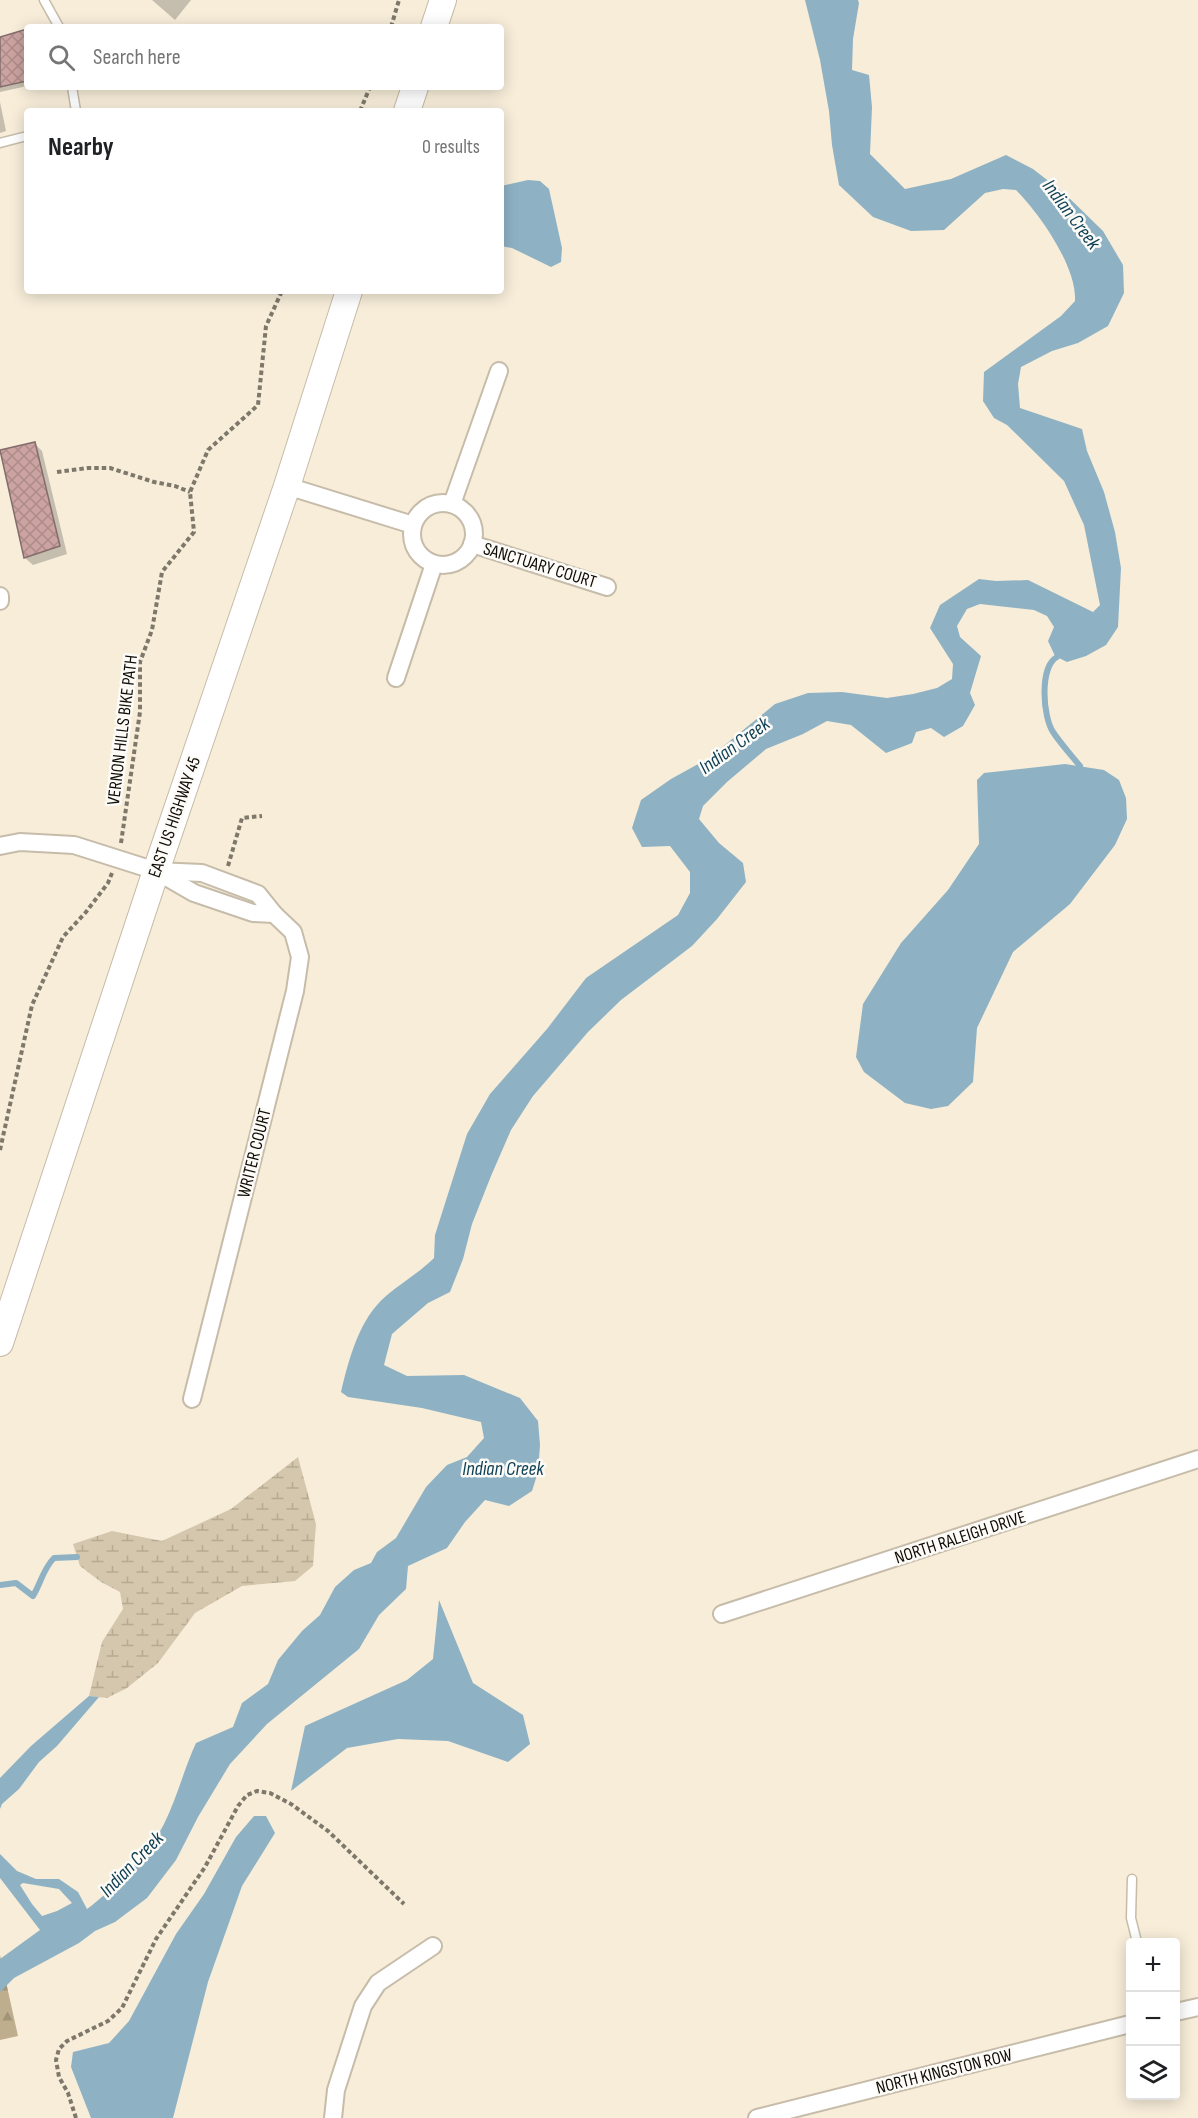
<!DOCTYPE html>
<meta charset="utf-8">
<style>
:root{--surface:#fff;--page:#f6f6f6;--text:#202124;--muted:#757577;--line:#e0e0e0}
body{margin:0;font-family:"Sofia Sans Condensed",sans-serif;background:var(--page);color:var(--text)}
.controls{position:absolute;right:18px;bottom:18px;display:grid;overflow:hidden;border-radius:6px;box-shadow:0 3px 15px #0003}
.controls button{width:54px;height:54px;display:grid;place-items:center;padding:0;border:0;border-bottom:2px solid var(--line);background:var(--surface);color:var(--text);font:30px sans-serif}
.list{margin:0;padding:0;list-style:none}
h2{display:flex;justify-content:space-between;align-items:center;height:78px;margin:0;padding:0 24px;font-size:26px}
h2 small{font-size:20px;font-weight:400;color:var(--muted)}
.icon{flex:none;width:33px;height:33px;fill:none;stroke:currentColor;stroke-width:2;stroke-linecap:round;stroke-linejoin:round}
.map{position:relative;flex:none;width:1198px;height:2118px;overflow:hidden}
.search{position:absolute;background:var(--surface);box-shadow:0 3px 15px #0003;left:24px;top:24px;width:480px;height:66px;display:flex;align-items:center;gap:15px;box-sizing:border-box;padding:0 21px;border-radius:6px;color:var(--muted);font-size:22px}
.panel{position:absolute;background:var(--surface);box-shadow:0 3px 15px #0003;left:24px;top:108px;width:480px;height:186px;border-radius:6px}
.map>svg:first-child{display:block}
.forest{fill:url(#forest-firs)}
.wetland{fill:url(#wetland-marsh)}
.water{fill:#8eb2c4;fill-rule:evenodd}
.shadow{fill:#0003}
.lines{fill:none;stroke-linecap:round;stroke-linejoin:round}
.stream{stroke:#8eb2c4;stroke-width:6}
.building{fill:url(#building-cross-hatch);stroke:#836d6c;stroke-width:1.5}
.lane-casing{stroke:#c6bca9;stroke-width:11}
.street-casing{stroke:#c6bca9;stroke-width:20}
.primary-casing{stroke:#c6bca9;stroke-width:28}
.path{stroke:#7e786b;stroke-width:4;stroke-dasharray:4.5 3;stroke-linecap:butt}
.lane{stroke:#fff;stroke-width:8}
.street{stroke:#fff;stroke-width:16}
.primary{stroke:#fff;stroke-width:26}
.labels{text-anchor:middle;stroke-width:5;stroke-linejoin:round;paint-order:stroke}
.street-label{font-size:18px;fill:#0f0c06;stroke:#fdfbf7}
.water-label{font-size:20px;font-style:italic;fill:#0d3f54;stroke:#fdfbf7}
</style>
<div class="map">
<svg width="1198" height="2118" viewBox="0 0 1198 2118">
<defs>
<pattern id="forest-firs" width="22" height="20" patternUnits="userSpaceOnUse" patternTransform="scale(1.5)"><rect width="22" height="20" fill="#beae8e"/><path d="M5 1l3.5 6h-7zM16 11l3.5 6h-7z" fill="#a29479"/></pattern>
<pattern id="wetland-marsh" width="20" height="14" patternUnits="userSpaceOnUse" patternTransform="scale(1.5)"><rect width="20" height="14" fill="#d5c7ad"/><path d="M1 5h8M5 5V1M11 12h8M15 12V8" fill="none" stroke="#b6aa93"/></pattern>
<pattern id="building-cross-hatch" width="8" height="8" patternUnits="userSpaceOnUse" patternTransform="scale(1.5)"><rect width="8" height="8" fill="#cba3a1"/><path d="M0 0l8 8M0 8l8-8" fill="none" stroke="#ad8b89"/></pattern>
</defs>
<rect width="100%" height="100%" fill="#f7edd9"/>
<!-- forest -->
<path class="forest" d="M 0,1955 L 18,2036 L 0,2040 Z"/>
<!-- wetland -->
<path class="wetland" d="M 298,1457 L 316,1524 L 313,1566 L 295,1581 L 242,1586 L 195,1613 L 158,1663 L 127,1688 L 107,1698 L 89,1696 L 102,1642 L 123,1609 L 120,1592 L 101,1582 L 80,1566 L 73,1544 L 112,1531 L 162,1541 L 231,1509 Z"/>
<!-- water -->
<g class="water">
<path d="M 805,0 L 858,0 L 859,3 L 853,39 L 852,70 L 869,75 L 872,107 L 870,154 L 905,189 L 951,179 L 1006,155 L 1033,169 L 1064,193 L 1103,231 L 1123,265 L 1124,293 L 1108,326 L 1078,343 L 1052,351 L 1021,367 L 1018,384 L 1020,408 L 1082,429 L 1087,451 L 1104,492 L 1115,532 L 1121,568 L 1118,627 L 1106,645 L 1086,656 L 1067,662 L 1055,656 L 1048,641 L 1054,627 L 1047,616 L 1034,610 L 980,604 L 967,609 L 957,626 L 960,637 L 981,656 L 970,693 L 975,705 L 963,726 L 944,737 L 931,728 L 916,732 L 912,743 L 886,753 L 851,725 L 827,721 L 803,734 L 766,749 L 727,782 L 703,806 L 699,819 L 719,843 L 743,863 L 746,882 L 717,919 L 692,946 L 621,1000 L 588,1032 L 533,1096 L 511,1130 L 491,1176 L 472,1224 L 463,1259 L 450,1292 L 428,1303 L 392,1334 L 384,1365 L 407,1376 L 464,1375 L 520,1398 L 538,1421 L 540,1445 L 538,1472 L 532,1491 L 509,1506 L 485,1500 L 465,1522 L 447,1548 L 408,1566 L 406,1589 L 379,1615 L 359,1649 L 267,1724 L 230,1764 L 198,1817 L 176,1860 L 147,1898 L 115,1922 L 95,1931 L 79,1943 L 14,1978 L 0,1992 L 0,1959 L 40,1930 L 0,1878 L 0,1854 L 17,1871 L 36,1879 L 59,1879 L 78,1892 L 87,1909 C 112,1891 150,1852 164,1824 C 177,1798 184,1769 196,1743 L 233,1727 L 242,1703 L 268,1684 L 278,1660 L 302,1631 L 320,1615 L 335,1587 L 354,1570 L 371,1563 L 377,1552 L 396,1538 L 426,1487 L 447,1465 L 467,1457 L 484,1438 L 481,1422 L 422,1408 L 348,1397 L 341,1392 C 349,1359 359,1319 386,1296 C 401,1283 419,1273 434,1258 L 435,1235 L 467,1134 L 490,1094 L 547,1029 L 586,978 L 678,915 L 690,893 L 690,872 L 670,846 L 642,847 L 632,828 L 641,800 L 671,779 L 709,758 L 775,704 L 808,693 L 842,692 L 887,698 L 913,694 L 937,688 L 952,679 L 953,664 L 930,628 L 940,605 L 979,579 L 996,581 L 1028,580 L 1093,612 L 1100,605 L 1084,525 L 1064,481 L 1007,425 L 994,418 L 983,401 L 984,372 L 1061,316 L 1075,301 C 1077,267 1040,214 1016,190 L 1003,189 L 985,193 L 944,230 L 911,231 L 873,217 L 839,185 L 832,145 L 829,111 L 820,60 ZM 23,1883 L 59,1889 L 72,1903 L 57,1911 L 42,1916 L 32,1904 L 20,1885 Z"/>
<path d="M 528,180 L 540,181 L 549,189 L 562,248 L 561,262 L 551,267 L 512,248 L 501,246 L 501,186 Z"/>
<path d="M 1065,764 L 1104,770 L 1119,780 L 1126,798 L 1127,819 L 1115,845 L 1070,904 L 1013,952 L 977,1028 L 973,1082 L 948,1106 L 931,1109 L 905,1103 L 864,1072 L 856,1057 L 863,1004 L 901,943 L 948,890 L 979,844 L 977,780 L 984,773 Z"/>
<path d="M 439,1600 L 473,1683 L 523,1715 L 530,1744 L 508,1762 L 448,1741 L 398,1739 L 347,1748 L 291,1791 L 305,1726 L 407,1680 L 433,1659 Z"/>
<path d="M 89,1696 L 99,1697 L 57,1746 L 39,1762 L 19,1789 L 2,1804 L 0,1809 L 0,1778 L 31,1746 Z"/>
<path d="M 254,1816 L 266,1816 L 275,1833 L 242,1886 L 208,1982 L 173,2118 L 91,2118 L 71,2067 L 73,2052 L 109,2043 L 129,2021 L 176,1934 L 204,1894 L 236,1837 Z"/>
</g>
<!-- shadow -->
<g class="shadow">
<path d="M 152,0 L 191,0 L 175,20 Z"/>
<path d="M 27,31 L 27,86 L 0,92 L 0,39 Z"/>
<path d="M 0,102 L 6,131 L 0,133 Z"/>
<path d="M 34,443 L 42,451 L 67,554 L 33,565 L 25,558 L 1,451 Z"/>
</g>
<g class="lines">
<!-- stream -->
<g class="stream">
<path d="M 1057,657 C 1039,667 1043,717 1053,732 C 1061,744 1071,755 1080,766"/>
<path d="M 0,1585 L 16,1583 L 33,1596 C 41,1583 43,1569 54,1558 L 77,1557"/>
</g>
</g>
<!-- building -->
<g class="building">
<path d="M 27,29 L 27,81 L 0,87 L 0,37 Z"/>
<path d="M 35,442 L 60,546 L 24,558 L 0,450 Z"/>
</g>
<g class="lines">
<defs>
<g id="lane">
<path d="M 44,0 L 59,27"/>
<path d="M 72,87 L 76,111"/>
<path d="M 0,143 L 27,136"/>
<path d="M 1132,1879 L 1131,1918 L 1137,1942"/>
</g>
<g id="street">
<path d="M 287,486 L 413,525"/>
<circle cx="443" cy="534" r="31"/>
<path d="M 452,504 L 499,371"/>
<path d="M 472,544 L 607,587"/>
<path d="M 0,596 L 0,601"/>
<path d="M 396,678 L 434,564"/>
<path d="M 0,846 L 20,842 L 74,845 L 156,871 L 194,893 L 253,913 L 274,914"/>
<path d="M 156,871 L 202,873 L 258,894 L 274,914 L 293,932 L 300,957 L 295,991 L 192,1399"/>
<path d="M 722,1614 L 1198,1459"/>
<path d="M 1176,2012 L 1198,2007"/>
<path d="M 333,2118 L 336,2090 L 363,2006 L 378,1983 L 433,1946"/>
<path d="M 757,2118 L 1130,2024"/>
</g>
<g id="primary">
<path d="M 434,27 L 443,0"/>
<path d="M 407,111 L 415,87"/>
<path d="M 0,1343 L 156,871 L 287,486 L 349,291"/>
</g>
</defs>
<!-- lane casing -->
<use href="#lane" class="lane-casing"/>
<!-- street casing -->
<use href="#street" class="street-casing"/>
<!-- primary casing -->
<use href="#primary" class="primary-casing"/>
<!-- path -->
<g class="path">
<path d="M 391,27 L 399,0"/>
<path d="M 360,111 L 370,87"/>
<path d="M 57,472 L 88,468 L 110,468 L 154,482 L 175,486 L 190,492"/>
<path d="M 121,843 L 140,712 L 140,662 L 152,630 L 162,572 L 194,532 L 190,492 L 208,450 L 258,405 L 266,326 L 282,291"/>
<path d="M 228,866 L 242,818 L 262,816"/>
<path d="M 0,1150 L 32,1005 L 63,937 L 86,912 L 108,883 L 112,873"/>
<path d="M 76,2118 L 68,2093 L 59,2077 L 56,2060 L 59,2049 L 67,2041 L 108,2021 L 122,2008 L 156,1939 L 205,1867 L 238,1806 L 247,1795 L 257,1791 L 270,1793 L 291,1804 L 328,1831 L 404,1904"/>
</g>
<!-- lane -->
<use href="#lane" class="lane"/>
<!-- street -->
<use href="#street" class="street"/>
<!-- primary -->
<use href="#primary" class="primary"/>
</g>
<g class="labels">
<!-- street labels -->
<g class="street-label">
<text transform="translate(540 565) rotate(17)" y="6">SANCTUARY COURT</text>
<text transform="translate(122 730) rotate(-83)" y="6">VERNON HILLS BIKE PATH</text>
<text transform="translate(174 817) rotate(-71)" y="6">EAST US HIGHWAY 45</text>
<text transform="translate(254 1153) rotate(-76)" y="6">WRITER COURT</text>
<text transform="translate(960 1537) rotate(-18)" y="6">NORTH RALEIGH DRIVE</text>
<text transform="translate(944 2071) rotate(-14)" y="6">NORTH KINGSTON ROW</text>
</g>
<!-- water labels -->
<g class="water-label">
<text transform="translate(1072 214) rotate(53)" y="7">Indian Creek</text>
<text transform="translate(734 745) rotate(-36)" y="7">Indian Creek</text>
<text x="503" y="1475">Indian Creek</text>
<text transform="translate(131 1864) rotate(-46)" y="7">Indian Creek</text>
</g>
</g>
</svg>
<div class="controls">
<button>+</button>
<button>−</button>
<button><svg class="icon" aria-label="layers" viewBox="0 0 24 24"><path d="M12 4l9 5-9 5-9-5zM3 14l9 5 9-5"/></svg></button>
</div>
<div class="search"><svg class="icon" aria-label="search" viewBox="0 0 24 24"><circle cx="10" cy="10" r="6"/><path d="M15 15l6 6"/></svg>Search here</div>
<section class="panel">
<h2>Nearby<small>0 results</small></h2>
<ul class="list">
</ul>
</section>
</div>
